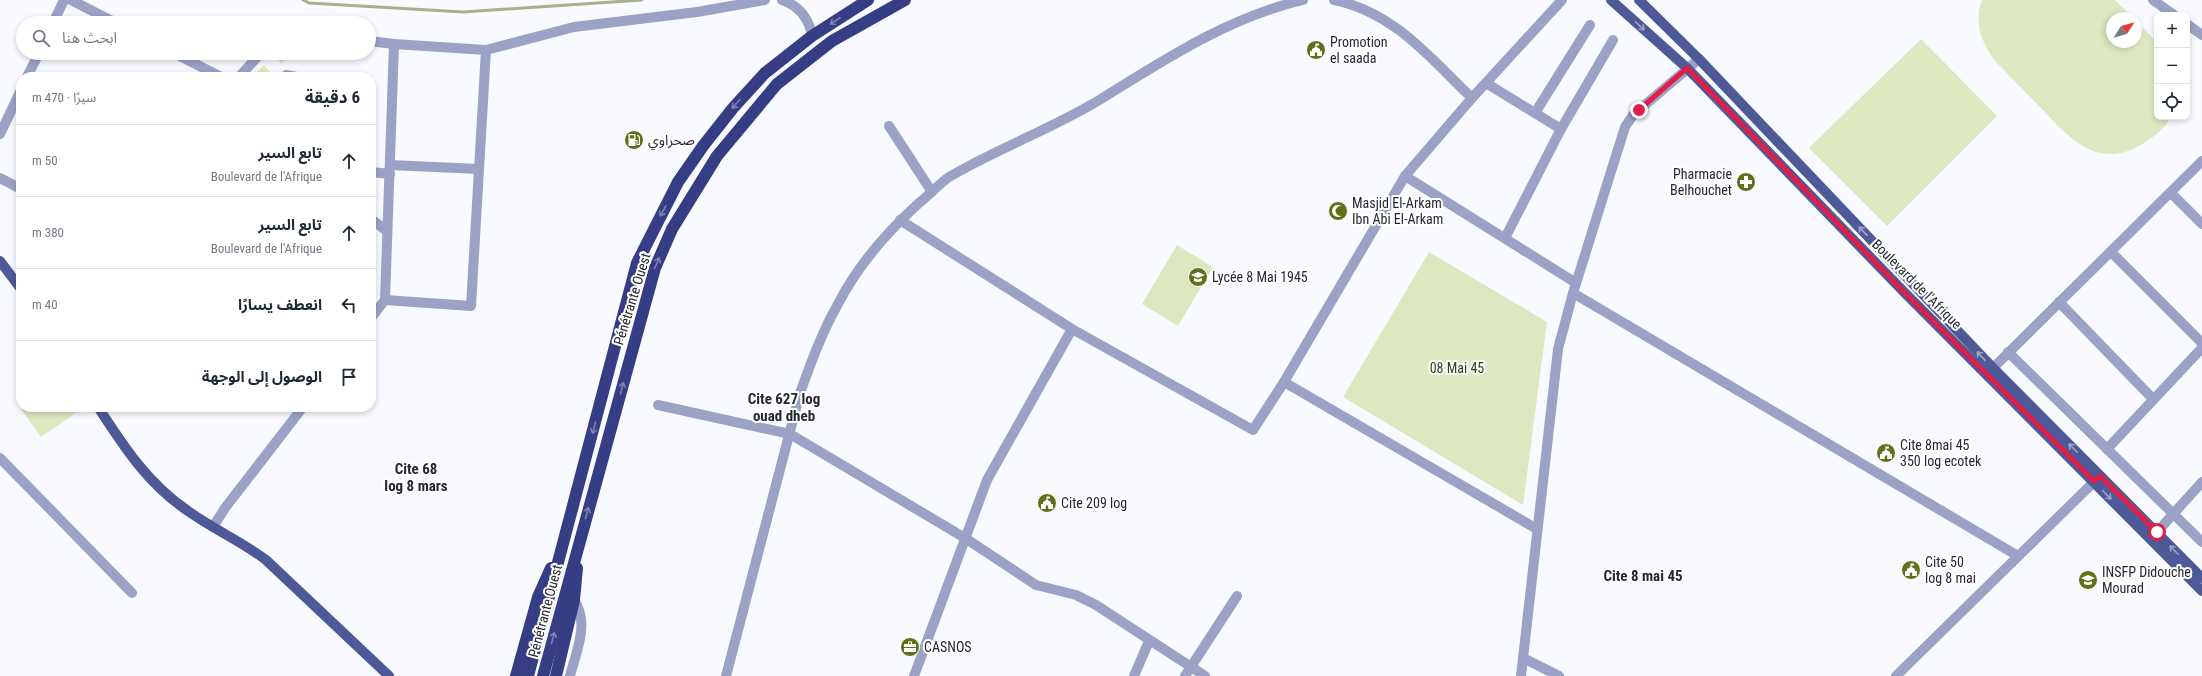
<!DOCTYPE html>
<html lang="ar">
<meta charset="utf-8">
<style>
:root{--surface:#fff;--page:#f2f2f3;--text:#1f2937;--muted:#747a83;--line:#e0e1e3}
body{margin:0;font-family:"Roboto Condensed","Noto Sans Arabic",sans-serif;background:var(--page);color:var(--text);direction:rtl}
.controls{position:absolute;right:12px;top:12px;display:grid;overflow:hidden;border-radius:8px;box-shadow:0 2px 6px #0003}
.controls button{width:36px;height:36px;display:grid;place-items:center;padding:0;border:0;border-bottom:1px solid var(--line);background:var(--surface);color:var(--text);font:20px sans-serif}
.compass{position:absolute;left:2106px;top:12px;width:36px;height:36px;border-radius:50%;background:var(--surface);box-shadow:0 2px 6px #0003;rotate:54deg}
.stop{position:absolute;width:12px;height:12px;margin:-9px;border:3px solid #e11d48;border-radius:50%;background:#fff}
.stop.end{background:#e11d48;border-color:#fff;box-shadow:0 1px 4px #0008}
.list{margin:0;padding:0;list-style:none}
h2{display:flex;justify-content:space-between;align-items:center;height:52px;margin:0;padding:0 16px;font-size:17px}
h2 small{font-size:13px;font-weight:400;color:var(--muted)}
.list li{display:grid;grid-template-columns:26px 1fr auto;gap:12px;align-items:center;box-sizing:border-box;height:72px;padding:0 16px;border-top:1px solid var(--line)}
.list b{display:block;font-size:15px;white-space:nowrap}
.list p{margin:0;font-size:13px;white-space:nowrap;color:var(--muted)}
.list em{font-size:13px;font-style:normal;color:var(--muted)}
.icon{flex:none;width:22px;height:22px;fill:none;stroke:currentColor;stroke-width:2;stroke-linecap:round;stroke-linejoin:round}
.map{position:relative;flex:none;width:2202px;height:676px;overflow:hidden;direction:ltr}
.search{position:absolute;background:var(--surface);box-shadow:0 2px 6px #0003;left:16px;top:16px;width:360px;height:44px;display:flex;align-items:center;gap:10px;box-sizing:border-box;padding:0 14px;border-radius:22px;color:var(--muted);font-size:15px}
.panel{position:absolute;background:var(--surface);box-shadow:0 2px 6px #0003;left:16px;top:72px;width:360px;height:340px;border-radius:16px;direction:rtl}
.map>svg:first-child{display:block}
.green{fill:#dee8c0}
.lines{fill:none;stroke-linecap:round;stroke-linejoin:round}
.stream{stroke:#a7b088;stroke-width:3}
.minor{stroke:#9aa3c6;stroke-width:10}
.major{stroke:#4e5a97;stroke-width:10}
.highway{stroke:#353e84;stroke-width:12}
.oneway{stroke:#7c82af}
.oneway2{stroke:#9ea4c6}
.route{stroke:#e11d48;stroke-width:5}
.labels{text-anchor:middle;stroke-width:4;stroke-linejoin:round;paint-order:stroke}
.poi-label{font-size:14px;fill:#262831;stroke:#fff;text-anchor:start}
.street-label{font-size:14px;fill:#262831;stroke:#fff}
.park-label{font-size:14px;fill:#343d0c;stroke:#fff}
.neighbourhood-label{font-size:15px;font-weight:bold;fill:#262831;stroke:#fff}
</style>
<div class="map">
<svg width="2202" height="676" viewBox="0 0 2202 676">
<rect width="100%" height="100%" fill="#f9faff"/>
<!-- green -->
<g class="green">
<path d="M 1982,0 L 2115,0 L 2133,18 L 2112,18 L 2112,42 L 2136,42 L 2136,21 L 2157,42 L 2157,117 L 2171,117 C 2164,130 2150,140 2137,147 C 2094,169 2067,135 2040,107 C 2025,92 2010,76 1995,61 C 1982,43 1973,22 1982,0 Z"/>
<path d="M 1921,39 L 1997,116 L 1887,226 L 1809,148 Z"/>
<path d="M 271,53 L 287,53 L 282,64 Z"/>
<path d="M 264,65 L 275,77 L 251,77 Z"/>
<path d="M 371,176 L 374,176 L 375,210 L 372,212 Z"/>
<path d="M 1177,245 L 1213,267 L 1178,326 L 1142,304 Z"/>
<path d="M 1429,252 L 1547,322 L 1523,505 L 1343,397 Z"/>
<path d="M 25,407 L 78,407 L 80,410 L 41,437 L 21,409 Z"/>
</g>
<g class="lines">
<!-- stream -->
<path class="stream" d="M 303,0 L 309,3 L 463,12 L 642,0"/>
<!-- minor -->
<g class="minor">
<path d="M 71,0 L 116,23"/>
<path d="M 782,0 C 799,6 809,18 812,36"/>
<path d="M 1334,0 C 1394,12 1430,58 1472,98"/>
<path d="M 2153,0 L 2174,15"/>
<path d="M 53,23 L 64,0"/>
<path d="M 2187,24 L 2202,35"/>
<path d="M 369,41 L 394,44 L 486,50 L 574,27 L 697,12 L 765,0"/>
<path d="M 174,53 L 221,77"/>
<path d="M 286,75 L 297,77"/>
<path d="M 27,77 L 39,53"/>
<path d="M 239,77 L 261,53"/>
<path d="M 1486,83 L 1561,129"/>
<path d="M 1535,113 L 1590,25"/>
<path d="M 889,126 L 932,192"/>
<path d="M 0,134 L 21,90"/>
<path d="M 390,165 L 479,169"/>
<path d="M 371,172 L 390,174"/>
<path d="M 1405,176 L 1576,283"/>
<path d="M 0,178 L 21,189"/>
<path d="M 2171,193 L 2202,224"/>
<path d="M 371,219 L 387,231"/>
<path d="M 900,220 L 1072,329 L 1253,430 L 1284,382 L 1405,176 L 1472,98 L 1562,0"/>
<path d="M 1505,238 L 1561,129 L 1613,40"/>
<path d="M 2111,252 L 2202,343"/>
<path d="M 1573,293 L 2018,556"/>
<path d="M 385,300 L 471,306 L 486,50"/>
<path d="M 2059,302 L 2153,399"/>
<path d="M 371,318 L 385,300 L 394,44"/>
<path d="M 2008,352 L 2202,542"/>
<path d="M 1993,368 L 2202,161"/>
<path d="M 1284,382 L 1537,529"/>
<path d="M 658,405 L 790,434 L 965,538 L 1036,585 L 1076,595 L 1096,605 L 1205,676"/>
<path d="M 2107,449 L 2202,348"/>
<path d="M 0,458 L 132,593"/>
<path d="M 213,527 L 225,508 L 303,407"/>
<path d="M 2157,532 L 2202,482"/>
<path d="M 1523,658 L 1559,676"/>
<path d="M 570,676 C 576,652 590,623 574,600"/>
<path d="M 726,676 L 800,393 C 811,363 822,332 838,304 C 857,267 888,231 919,203 C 929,195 939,184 949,177 C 998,148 1052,129 1101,99 C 1164,60 1229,17 1303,0"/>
<path d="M 914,676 L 987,480 L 1072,329"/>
<path d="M 1134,676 L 1149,641"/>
<path d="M 1185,676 L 1237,596"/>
<path d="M 1521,676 L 1558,349 L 1573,293 L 1625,127 L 1633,115 L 1699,59"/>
<path d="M 1896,676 L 2099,477"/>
</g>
<!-- major -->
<g class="major">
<path d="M 1611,0 L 1687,68 L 1903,291 L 2202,591"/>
<path d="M 1639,0 L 1699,59 L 1993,368 L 2202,578"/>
<path d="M 0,261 L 21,289"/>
<path d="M 98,407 C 124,447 148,484 188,511 C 213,529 241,541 266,560 L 389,676"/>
</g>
<!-- highway -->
<g class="highway">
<path d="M 516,676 L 538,597 L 551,568"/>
<path d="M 528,676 L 637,263 L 678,182 L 703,146 L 733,108 L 765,73 L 812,36 L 868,0"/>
<path d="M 543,676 L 655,268 L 672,229 L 717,156 L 777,84 L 832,41 L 905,0"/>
<path d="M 556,676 L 574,600 L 577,568"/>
</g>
</g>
<!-- one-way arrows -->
<defs><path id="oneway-shaft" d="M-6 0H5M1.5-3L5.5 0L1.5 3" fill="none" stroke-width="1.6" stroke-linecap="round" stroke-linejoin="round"/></defs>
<g class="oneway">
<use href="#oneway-shaft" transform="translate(835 21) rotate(147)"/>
<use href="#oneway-shaft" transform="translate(736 104) rotate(132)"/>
<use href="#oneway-shaft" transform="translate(663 211) rotate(119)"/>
<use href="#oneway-shaft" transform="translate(657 263) rotate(-67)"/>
<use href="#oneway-shaft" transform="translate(622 388) rotate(-75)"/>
<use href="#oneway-shaft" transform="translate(594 428) rotate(105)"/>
<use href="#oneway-shaft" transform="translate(587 513) rotate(-75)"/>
<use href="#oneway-shaft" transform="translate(553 638) rotate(-75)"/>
</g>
<g class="oneway2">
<use href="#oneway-shaft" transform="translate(1640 26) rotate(42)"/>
<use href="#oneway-shaft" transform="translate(1863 231) rotate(-133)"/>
<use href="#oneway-shaft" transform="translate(1981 356) rotate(-133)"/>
<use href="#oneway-shaft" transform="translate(2073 448) rotate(-135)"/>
<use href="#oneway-shaft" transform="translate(2107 495) rotate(45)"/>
<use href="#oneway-shaft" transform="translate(2174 550) rotate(-135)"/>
</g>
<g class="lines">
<!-- route -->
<path class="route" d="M 1639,110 L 1687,68 L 1903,291 L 2094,481 L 2100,476 L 2157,532"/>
</g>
<!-- icons -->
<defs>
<symbol id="civic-disc" viewBox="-11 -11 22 22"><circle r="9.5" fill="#62701b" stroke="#fff"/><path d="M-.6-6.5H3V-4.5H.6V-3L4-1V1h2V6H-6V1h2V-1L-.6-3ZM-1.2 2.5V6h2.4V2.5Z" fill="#fff"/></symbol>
<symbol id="fuel-disc" viewBox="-11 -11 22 22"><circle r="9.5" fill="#62701b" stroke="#fff"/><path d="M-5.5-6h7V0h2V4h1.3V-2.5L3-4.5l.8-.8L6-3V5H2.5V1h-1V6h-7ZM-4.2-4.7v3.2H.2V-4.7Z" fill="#fff"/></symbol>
<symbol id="pharmacy-disc" viewBox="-11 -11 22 22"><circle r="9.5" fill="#62701b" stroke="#fff"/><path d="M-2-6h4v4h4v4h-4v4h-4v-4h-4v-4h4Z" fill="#fff"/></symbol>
<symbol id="mosque-disc" viewBox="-11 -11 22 22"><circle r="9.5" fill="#62701b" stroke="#fff"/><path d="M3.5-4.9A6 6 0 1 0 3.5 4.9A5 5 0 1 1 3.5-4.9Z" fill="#fff"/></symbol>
<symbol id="school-disc" viewBox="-11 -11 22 22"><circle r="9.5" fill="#62701b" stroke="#fff"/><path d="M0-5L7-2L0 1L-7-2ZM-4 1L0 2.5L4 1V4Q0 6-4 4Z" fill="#fff"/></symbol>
<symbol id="university-disc" viewBox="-11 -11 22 22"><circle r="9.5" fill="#62701b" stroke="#fff"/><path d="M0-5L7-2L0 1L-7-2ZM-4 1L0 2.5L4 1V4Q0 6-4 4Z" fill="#fff"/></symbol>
<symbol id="office-disc" viewBox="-11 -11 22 22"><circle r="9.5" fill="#62701b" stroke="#fff"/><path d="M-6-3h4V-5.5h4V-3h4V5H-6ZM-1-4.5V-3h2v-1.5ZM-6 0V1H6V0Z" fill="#fff"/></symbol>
</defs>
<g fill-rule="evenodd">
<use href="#civic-disc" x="1305" y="39" width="22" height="22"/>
<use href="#fuel-disc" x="623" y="129" width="22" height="22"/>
<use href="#pharmacy-disc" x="1735" y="171" width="22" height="22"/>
<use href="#mosque-disc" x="1327" y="200" width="22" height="22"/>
<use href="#school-disc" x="1187" y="266" width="22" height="22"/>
<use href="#civic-disc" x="1875" y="442" width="22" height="22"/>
<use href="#civic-disc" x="1036" y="492" width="22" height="22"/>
<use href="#civic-disc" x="1900" y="559" width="22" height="22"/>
<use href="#university-disc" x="2077" y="569" width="22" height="22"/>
<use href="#office-disc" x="899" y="636" width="22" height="22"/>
</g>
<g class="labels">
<!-- poi labels -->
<g class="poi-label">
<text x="1330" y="47">Promotion<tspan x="1330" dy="16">el saada</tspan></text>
<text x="648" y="145">صحراوي</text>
<text x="1732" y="179" text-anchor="end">Pharmacie<tspan x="1732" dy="16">Belhouchet</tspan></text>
<text x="1352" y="208">Masjid El-Arkam<tspan x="1352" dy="16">Ibn Abi El-Arkam</tspan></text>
<text x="1212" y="282">Lycée 8 Mai 1945</text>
<text x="1900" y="450">Cite 8mai 45<tspan x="1900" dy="16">350 log ecotek</tspan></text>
<text x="1061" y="508">Cite 209 log</text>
<text x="1925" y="567">Cite 50<tspan x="1925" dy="16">log 8 mai</tspan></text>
<text x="2102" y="577">INSFP Didouche<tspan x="2102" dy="16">Mourad</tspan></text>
<text x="924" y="652">CASNOS</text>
</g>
<!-- street labels -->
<g class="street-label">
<text transform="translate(1917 284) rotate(45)" y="5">Boulevard de l'Afrique</text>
<text transform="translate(632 299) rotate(-73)" y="5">Pénétrante Ouest</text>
<text transform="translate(545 611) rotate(-75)" y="5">Pénétrante Ouest</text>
</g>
<!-- park labels -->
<g class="park-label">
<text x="1457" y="373">08 Mai 45</text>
</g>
<!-- neighbourhood labels -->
<g class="neighbourhood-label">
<text x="784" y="404">Cite 627 log<tspan x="784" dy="17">ouad dheb</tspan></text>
<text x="416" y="474">Cite 68<tspan x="416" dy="17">log 8 mars</tspan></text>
<text x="1643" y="581">Cite 8 mai 45</text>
</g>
</g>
</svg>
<div class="controls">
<button>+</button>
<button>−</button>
<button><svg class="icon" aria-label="locate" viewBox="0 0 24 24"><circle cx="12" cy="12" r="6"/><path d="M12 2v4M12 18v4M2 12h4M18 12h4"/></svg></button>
</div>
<svg class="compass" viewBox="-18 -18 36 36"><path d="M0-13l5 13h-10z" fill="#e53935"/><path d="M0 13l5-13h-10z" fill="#747a83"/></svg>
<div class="stop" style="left:2157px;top:532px"></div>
<div class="stop end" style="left:1639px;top:110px"></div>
<div class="search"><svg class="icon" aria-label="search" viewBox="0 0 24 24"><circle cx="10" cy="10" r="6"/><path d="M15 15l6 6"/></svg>ابحث هنا</div>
<section class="panel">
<h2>6 دقيقة<small>سيرًا · 470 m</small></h2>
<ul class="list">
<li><svg class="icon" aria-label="ahead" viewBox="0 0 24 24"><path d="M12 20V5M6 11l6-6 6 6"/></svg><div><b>تابع السير</b><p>Boulevard de l'Afrique</p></div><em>50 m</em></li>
<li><svg class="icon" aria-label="ahead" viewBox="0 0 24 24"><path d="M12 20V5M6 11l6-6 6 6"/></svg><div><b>تابع السير</b><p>Boulevard de l'Afrique</p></div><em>380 m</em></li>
<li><svg class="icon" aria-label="left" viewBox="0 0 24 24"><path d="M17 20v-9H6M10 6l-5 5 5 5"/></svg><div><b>انعطف يسارًا</b></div><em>40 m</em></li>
<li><svg class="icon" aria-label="arrive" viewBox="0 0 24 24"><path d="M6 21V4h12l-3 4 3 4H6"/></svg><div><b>الوصول إلى الوجهة</b></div></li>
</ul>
</section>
</div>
